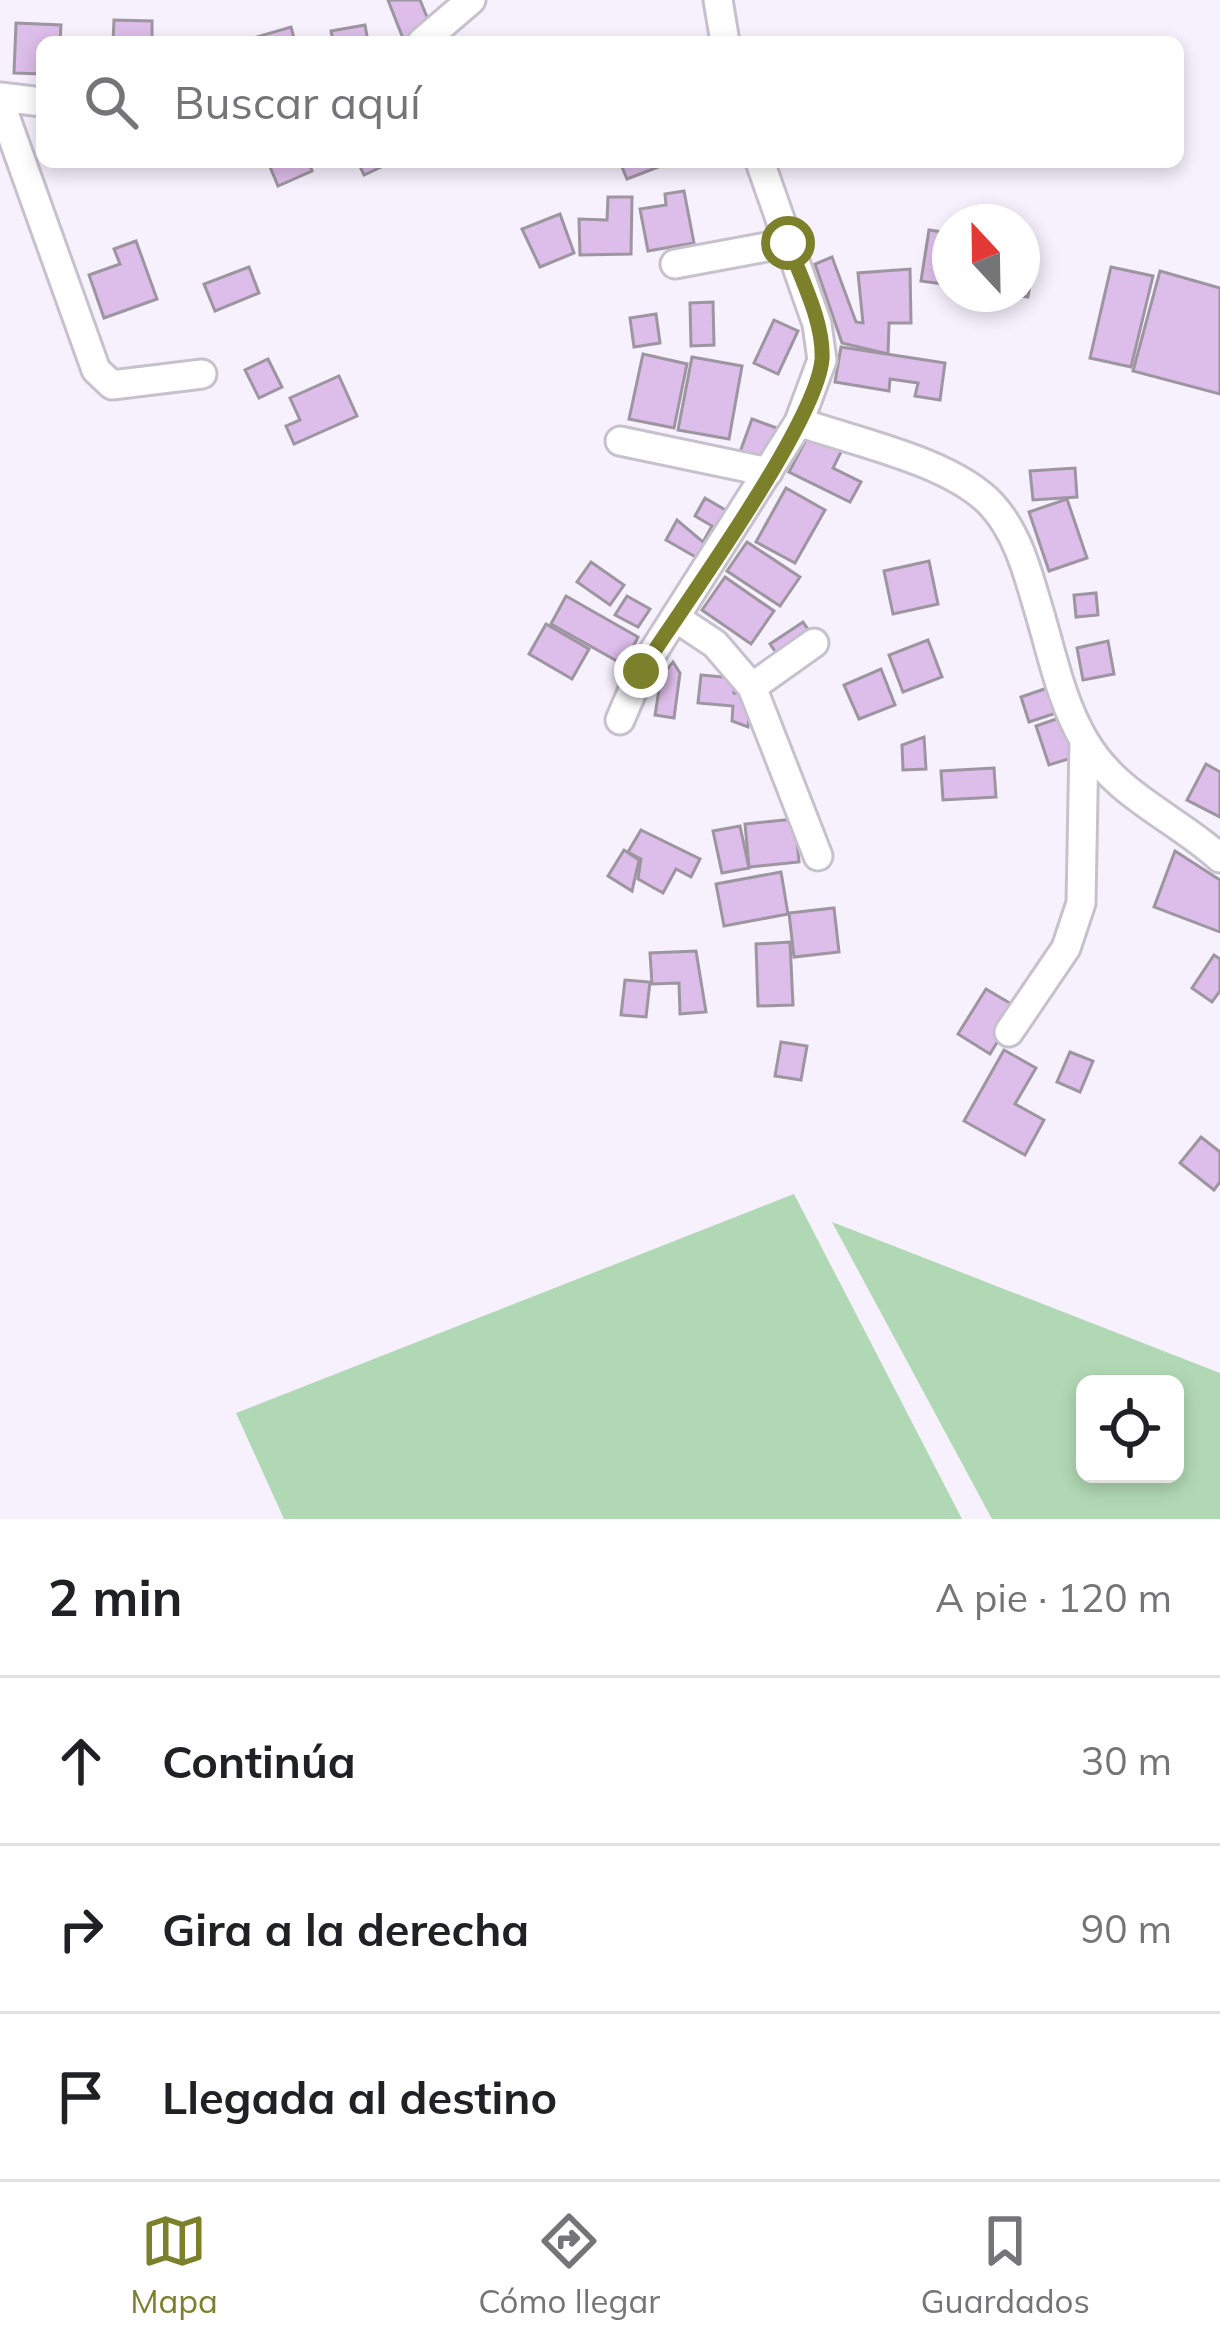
<!DOCTYPE html>
<html lang="es">
<meta charset="utf-8">
<style>
:root{--surface:#fff;--page:#f6f6f6;--text:#202124;--muted:#757577;--line:#e0e0e0;--accent:#7c802a}
body{margin:0;font-family:Mulish,sans-serif;background:var(--page);color:var(--text)}
.controls{position:absolute;right:36px;bottom:36px;display:grid;overflow:hidden;border-radius:18px;box-shadow:0 6px 18px #0003}
.controls button{width:108px;height:108px;display:grid;place-items:center;padding:0;border:0;border-bottom:3px solid var(--line);background:var(--surface);color:var(--text);font:60px sans-serif}
.compass{position:absolute;left:932px;top:204px;width:108px;height:108px;border-radius:50%;background:var(--surface);box-shadow:0 6px 18px #0003;rotate:338deg}
.stop{position:absolute;width:36px;height:36px;margin:-27px;border:9px solid #7c802a;border-radius:50%;background:#fff}
.stop.end{background:#7c802a;border-color:#fff;box-shadow:0 3px 12px #0008}
.list{margin:0;padding:0;list-style:none}
h2{display:flex;justify-content:space-between;align-items:center;height:156px;margin:0;padding:0 48px;font-size:51px}
h2 small{font-size:39px;font-weight:400;color:var(--muted)}
.list li{display:grid;grid-template-columns:78px 1fr auto;gap:36px;align-items:center;box-sizing:border-box;height:168px;padding:0 48px;border-top:3px solid var(--line)}
.list b{display:block;font-size:45px;white-space:nowrap}
.list em{font-size:39px;font-style:normal;color:var(--muted)}
.icon{flex:none;width:66px;height:66px;fill:none;stroke:currentColor;stroke-width:2;stroke-linecap:round;stroke-linejoin:round}
.map{position:relative;flex:none;width:1220px;height:1519px;overflow:hidden}
.search{position:absolute;background:var(--surface);box-shadow:0 6px 18px #0003;left:36px;right:36px;top:36px;height:132px;display:flex;align-items:center;gap:30px;box-sizing:border-box;padding:0 42px;border-radius:18px;color:var(--muted);font-size:45px}
.sheet{height:660px;background:var(--surface)}
nav{display:flex;justify-content:space-around;align-items:center;box-sizing:border-box;height:168px;border-top:3px solid var(--line);background:var(--surface);font-size:33px;color:var(--muted)}
nav a{display:grid;justify-items:center;gap:6px}
nav .on{color:var(--accent)}
.map>svg:first-child{display:block}
.green{fill:#b1d8b4;fill-rule:evenodd}
.building{fill:#ddbde9;stroke:#9d95a0;stroke-width:3}
.lines{fill:none;stroke-linecap:round;stroke-linejoin:round}
.minor-casing{stroke:#c6c1cd;stroke-width:33}
.minor{stroke:#fff;stroke-width:27}
.route{stroke:#7c802a;stroke-width:15}
</style>
<div class="map">
<svg width="1220" height="1519" viewBox="0 0 1220 1519">
<rect width="100%" height="100%" fill="#f6f1fd"/>
<!-- green -->
<g class="green">
<path d="M 794,1194 L 962,1519 L 284,1519 L 236,1413 Z"/>
<path d="M 832,1222 L 1220,1373 L 1220,1519 L 992,1519 ZM 1085,1384 L 1175,1384 L 1175,1474 L 1085,1474 Z"/>
</g>
<!-- building -->
<g class="building">
<path d="M 388,0 L 420,0 L 432,29 L 404,41 Z"/>
<path d="M 114,20 L 152,21 L 152,42 L 113,42 Z"/>
<path d="M 16,23 L 61,25 L 60,42 L 42,42 L 42,74 L 14,73 Z"/>
<path d="M 365,25 L 368,42 L 333,42 L 331,31 Z"/>
<path d="M 291,27 L 295,42 L 254,42 L 253,38 Z"/>
<path d="M 268,162 L 309,162 L 312,171 L 278,186 Z"/>
<path d="M 358,162 L 392,162 L 364,175 Z"/>
<path d="M 620,162 L 671,162 L 627,179 Z"/>
<path d="M 684,191 L 694,243 L 648,251 L 640,209 L 666,205 L 665,194 Z"/>
<path d="M 608,197 L 632,197 L 631,254 L 580,255 L 579,219 L 607,220 Z"/>
<path d="M 560,214 L 574,253 L 540,267 L 522,229 Z"/>
<path d="M 929,230 L 950,233 L 950,285 L 921,281 Z"/>
<path d="M 136,241 L 157,299 L 104,318 L 89,275 L 120,264 L 114,249 Z"/>
<path d="M 1022,244 L 1036,246 L 1028,297 L 1007,294 L 1022,294 Z"/>
<path d="M 832,257 L 856,322 L 863,323 L 858,273 L 910,269 L 911,323 L 889,323 L 888,354 L 842,343 L 815,264 Z"/>
<path d="M 249,267 L 259,293 L 215,311 L 204,284 Z"/>
<path d="M 1111,267 L 1153,276 L 1131,367 L 1090,358 Z"/>
<path d="M 1160,271 L 1220,288 L 1220,394 L 1133,371 Z"/>
<path d="M 713,302 L 714,345 L 691,346 L 690,303 Z"/>
<path d="M 656,314 L 660,343 L 634,347 L 630,318 Z"/>
<path d="M 774,320 L 798,331 L 778,374 L 754,363 Z"/>
<path d="M 841,347 L 945,363 L 940,400 L 915,396 L 918,383 L 890,379 L 889,391 L 835,382 Z"/>
<path d="M 643,354 L 687,364 L 674,428 L 629,419 Z"/>
<path d="M 692,357 L 742,366 L 729,439 L 678,430 Z"/>
<path d="M 268,359 L 282,387 L 259,398 L 245,370 Z"/>
<path d="M 339,376 L 357,416 L 294,444 L 286,426 L 300,420 L 290,398 Z"/>
<path d="M 752,419 L 782,430 L 770,463 L 740,452 Z"/>
<path d="M 810,432 L 843,448 L 833,468 L 861,482 L 850,502 L 789,472 Z"/>
<path d="M 1075,468 L 1077,497 L 1033,500 L 1030,471 Z"/>
<path d="M 786,488 L 825,510 L 795,563 L 756,542 Z"/>
<path d="M 705,498 L 734,515 L 706,563 L 666,540 L 677,520 L 703,542 L 712,526 L 695,516 Z"/>
<path d="M 1067,499 L 1087,558 L 1049,571 L 1029,512 Z"/>
<path d="M 747,542 L 800,577 L 780,606 L 727,571 Z"/>
<path d="M 929,561 L 938,604 L 893,614 L 884,571 Z"/>
<path d="M 591,562 L 624,585 L 610,605 L 577,582 Z"/>
<path d="M 725,577 L 774,611 L 751,644 L 702,610 Z"/>
<path d="M 1096,593 L 1098,615 L 1076,617 L 1074,595 Z"/>
<path d="M 566,596 L 638,637 L 624,665 L 551,624 Z"/>
<path d="M 627,596 L 650,609 L 638,627 L 615,615 Z"/>
<path d="M 803,622 L 814,638 L 781,660 L 770,644 Z"/>
<path d="M 546,624 L 589,649 L 572,679 L 529,654 Z"/>
<path d="M 928,640 L 942,677 L 903,692 L 889,655 Z"/>
<path d="M 1108,641 L 1114,674 L 1083,680 L 1077,648 Z"/>
<path d="M 673,662 L 680,673 L 674,718 L 655,715 L 661,677 Z"/>
<path d="M 881,669 L 895,705 L 859,719 L 844,685 Z"/>
<path d="M 701,675 L 735,678 L 734,693 L 751,694 L 748,727 L 732,721 L 733,706 L 698,703 Z"/>
<path d="M 1056,685 L 1065,710 L 1029,722 L 1021,697 Z"/>
<path d="M 1068,715 L 1081,755 L 1049,765 L 1036,726 Z"/>
<path d="M 924,737 L 926,769 L 903,770 L 902,745 Z"/>
<path d="M 1206,764 L 1220,772 L 1220,817 L 1187,800 Z"/>
<path d="M 994,768 L 996,797 L 943,800 L 941,771 Z"/>
<path d="M 795,819 L 799,862 L 749,867 L 745,824 Z"/>
<path d="M 740,826 L 749,868 L 722,873 L 713,831 Z"/>
<path d="M 641,830 L 700,859 L 691,877 L 676,869 L 663,893 L 638,879 L 641,859 L 628,852 Z"/>
<path d="M 624,850 L 639,860 L 632,891 L 608,876 Z"/>
<path d="M 1175,851 L 1220,880 L 1220,932 L 1154,907 Z"/>
<path d="M 781,872 L 788,914 L 724,926 L 716,884 Z"/>
<path d="M 834,908 L 839,952 L 794,957 L 789,913 Z"/>
<path d="M 790,942 L 793,1005 L 758,1006 L 756,944 Z"/>
<path d="M 696,951 L 706,1012 L 680,1014 L 679,983 L 652,984 L 650,953 Z"/>
<path d="M 1214,955 L 1220,959 L 1220,991 L 1212,1002 L 1192,988 Z"/>
<path d="M 625,980 L 650,982 L 646,1017 L 621,1015 Z"/>
<path d="M 986,989 L 1018,1008 L 990,1054 L 958,1034 Z"/>
<path d="M 781,1042 L 807,1046 L 801,1080 L 775,1076 Z"/>
<path d="M 1004,1050 L 1036,1068 L 1015,1104 L 1044,1120 L 1025,1155 L 964,1121 Z"/>
<path d="M 1070,1052 L 1093,1061 L 1080,1092 L 1057,1082 Z"/>
<path d="M 1201,1137 L 1220,1152 L 1220,1182 L 1214,1190 L 1180,1163 Z"/>
</g>
<g class="lines">
<defs>
<g id="minor">
<path d="M 718,0 L 725,42"/>
<path d="M 422,42 L 471,0"/>
<path d="M 0,97 L 42,102"/>
<path d="M 0,102 L 96,370 L 112,385 L 202,374"/>
<path d="M 675,264 L 788,243"/>
<path d="M 799,422 C 855,442 950,461 991,504 C 1018,533 1028,574 1039,611 C 1052,654 1061,701 1084,740 C 1116,796 1175,817 1220,858"/>
<path d="M 620,441 L 768,472"/>
<path d="M 676,618 L 715,644 L 752,687 L 818,856"/>
<path d="M 752,687 L 814,643"/>
<path d="M 620,720 L 641,671 L 799,422 L 822,360 L 817,324 L 760,162"/>
<path d="M 1009,1032 L 1066,948 L 1081,903 L 1084,742"/>
</g>
</defs>
<!-- minor casing -->
<use href="#minor" class="minor-casing"/>
<!-- minor -->
<use href="#minor" class="minor"/>
</g>
<g class="lines">
<!-- route -->
<path class="route" d="M 641,671 C 681,609 817,423 822,359 C 824,321 800,277 788,243"/>
</g>
</svg>
<div class="controls">
<button><svg class="icon" aria-label="locate" viewBox="0 0 24 24"><circle cx="12" cy="12" r="6"/><path d="M12 2v4M12 18v4M2 12h4M18 12h4"/></svg></button>
</div>
<svg class="compass" viewBox="-18 -18 36 36"><path d="M0-13l5 13h-10z" fill="#e53935"/><path d="M0 13l5-13h-10z" fill="#757577"/></svg>
<div class="stop" style="left:788px;top:243px"></div>
<div class="stop end" style="left:641px;top:671px"></div>
<div class="search"><svg class="icon" aria-label="search" viewBox="0 0 24 24"><circle cx="10" cy="10" r="6"/><path d="M15 15l6 6"/></svg>Buscar aquí</div>
</div>
<section class="sheet">
<h2>2 min<small>A pie · 120 m</small></h2>
<ul class="list">
<li><svg class="icon" aria-label="ahead" viewBox="0 0 24 24"><path d="M12 20V5M6 11l6-6 6 6"/></svg><div><b>Continúa</b></div><em>30 m</em></li>
<li><svg class="icon" aria-label="right" viewBox="0 0 24 24"><path d="M7 20v-9h11M14 6l5 5-5 5"/></svg><div><b>Gira a la derecha</b></div><em>90 m</em></li>
<li><svg class="icon" aria-label="arrive" viewBox="0 0 24 24"><path d="M6 21V4h12l-3 4 3 4H6"/></svg><div><b>Llegada al destino</b></div></li>
</ul>
</section>
<nav>
<a class="on"><svg class="icon" aria-label="map" viewBox="0 0 24 24"><path d="M3 6l6-2 6 2 6-2v14l-6 2-6-2-6 2zM9 4v14M15 6v14"/></svg>Mapa</a>
<a><svg class="icon" aria-label="directions" viewBox="0 0 24 24"><path d="M12 3l9 9-9 9-9-9zM9 14v-3h6M13 9l2 2-2 2"/></svg>Cómo llegar</a>
<a><svg class="icon" aria-label="saved" viewBox="0 0 24 24"><path d="M7 4h10v16l-5-4-5 4z"/></svg>Guardados</a>
</nav>
